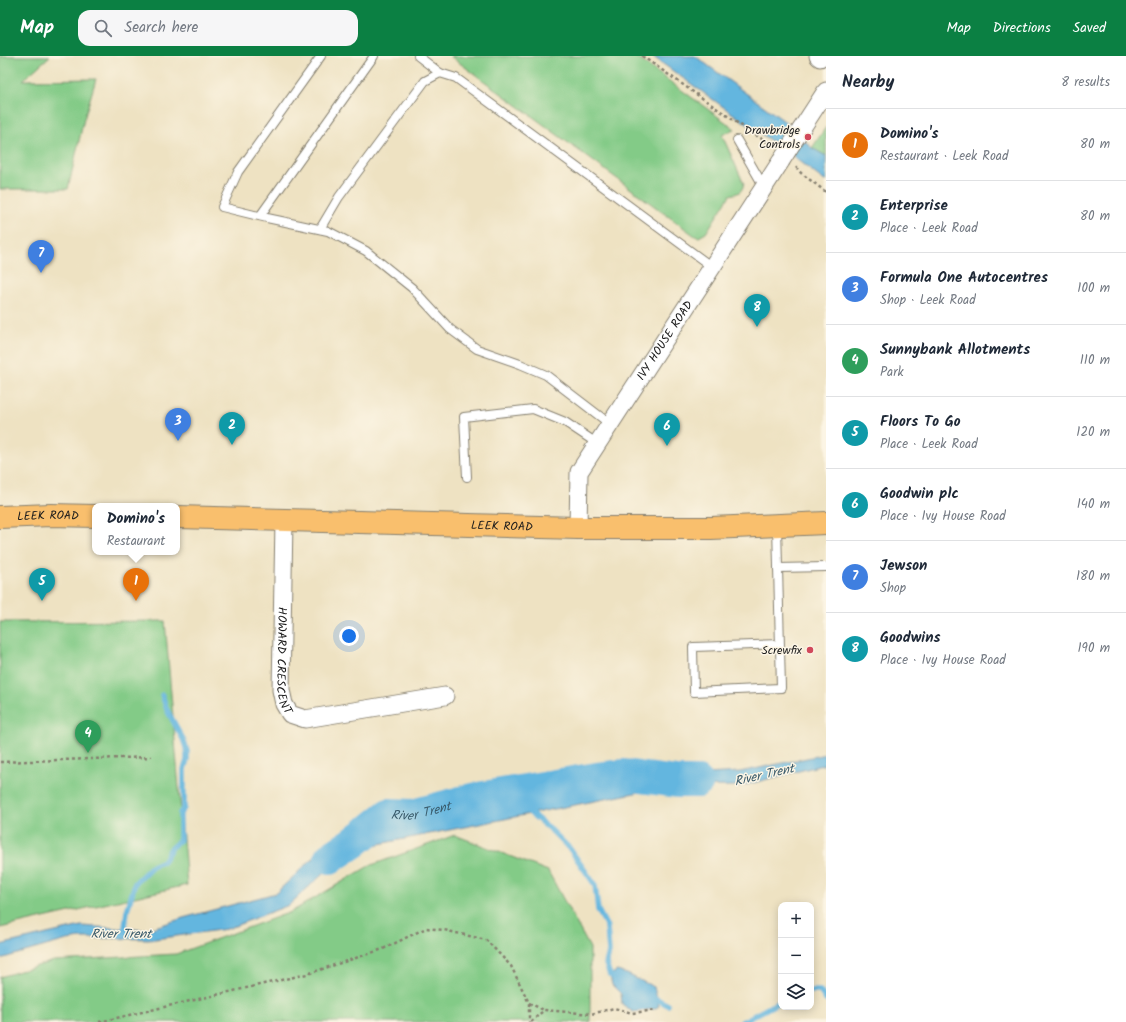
<!DOCTYPE html>
<meta charset="utf-8">
<style>
:root{--surface:#fff;--page:#f6f6f7;--text:#1f2937;--muted:#747a83;--line:#e0e1e3;--accent:#0b8043}
body{margin:0;font-family:Kalam,sans-serif;background:var(--page);color:var(--text)}
.controls{position:absolute;right:12px;bottom:12px;display:grid;overflow:hidden;border-radius:8px;box-shadow:0 2px 10px #0003}
.controls button{width:36px;height:36px;display:grid;place-items:center;padding:0;border:0;border-bottom:1px solid var(--line);background:var(--surface);color:var(--text);font:20px sans-serif}
.you{position:absolute;left:349px;top:580px;width:14px;height:14px;margin:-10px;border:3px solid #fff;border-radius:50%;background:#1a73e8;box-shadow:0 0 0 6px #1a73e833}
.badge{display:grid;place-items:center;width:26px;height:26px;border-radius:50%;background:var(--accent);color:#fff;font-size:13px;font-weight:700}
.pin{position:absolute;translate:-50% -33px;filter:drop-shadow(0 1px 2px #0008)}
.pin::after{content:'';position:absolute;top:21px;width:14px;height:12px;background:inherit;clip-path:polygon(0 0,100% 0,50% 100%)}
.popup{position:absolute;left:92px;top:447px;width:88px;height:52px;box-sizing:border-box;display:grid;place-content:center;border-radius:8px;background:var(--surface);filter:drop-shadow(0 1px 3px #0005);font-size:13px;white-space:nowrap;color:var(--muted)}
.popup b{font-size:15px;color:var(--text)}
.popup::after{content:'';position:absolute;left:50%;top:100%;margin-left:-8px;border:8px solid transparent;border-top-color:var(--surface)}
.list{margin:0;padding:0;list-style:none}
h2{display:flex;justify-content:space-between;align-items:center;height:52px;margin:0;padding:0 16px;font-size:17px}
h2 small{font-size:13px;font-weight:400;color:var(--muted)}
.list li{display:grid;grid-template-columns:26px 1fr auto;gap:12px;align-items:center;box-sizing:border-box;height:72px;padding:0 16px;border-top:1px solid var(--line)}
.list b{display:block;font-size:15px;white-space:nowrap}
.list p{margin:0;font-size:13px;white-space:nowrap;color:var(--muted)}
.list em{font-size:13px;font-style:normal;color:var(--muted)}
.icon{flex:none;width:22px;height:22px;fill:none;stroke:currentColor;stroke-width:2;stroke-linecap:round;stroke-linejoin:round}
.map{position:relative;flex:none;width:826px;height:966px;overflow:hidden}
header{display:flex;align-items:center;gap:24px;box-sizing:border-box;height:56px;padding:0 20px;background:var(--accent);color:#fff}
header strong{font-size:19px}
nav{display:flex;gap:22px;margin-inline-start:auto;font-size:14px}
.search{width:280px;height:36px;background:var(--page);display:flex;align-items:center;gap:10px;box-sizing:border-box;padding:0 14px;border-radius:12px;color:var(--muted);font-size:15px}
main{display:flex}
aside{flex:1;background:var(--surface)}
.map>svg:first-child{display:block}
.green{fill:#83cb87;stroke:#507452}
.water{fill:#64b6df;stroke:#40697e}
.lines{fill:none;stroke-linecap:round;stroke-linejoin:round}
.stream{stroke:#64b6df;stroke-width:5.5}
.river{stroke:#64b6df;stroke-width:32}
.lane-casing{stroke:#857f6f;stroke-width:10}
.street-casing{stroke:#857f6f;stroke-width:19}
.highway-casing{stroke:#857f6f;stroke-width:24}
.path{stroke:#857f6f;stroke-width:2.5;stroke-dasharray:3 3;stroke-linecap:butt}
.lane{stroke:#fff;stroke-width:8}
.street{stroke:#fff;stroke-width:17}
.highway{stroke:#f9bf6d;stroke-width:22}
.street-bridge-casing{stroke:#857f6f;stroke-width:19;stroke-linecap:butt}
.street-bridge{stroke:#fff;stroke-width:17}
.poi-dot{fill:#d1495b;stroke:#fcf5e5;stroke-width:1.5}
.labels{text-anchor:middle;stroke-width:3;stroke-linejoin:round;paint-order:stroke}
.poi-label{font-size:12px;fill:#1c1c1c;stroke:#fcf5e5;text-anchor:end}
.street-label{font-size:12px;fill:#1c1c1c;stroke:#fcf5e5}
.water-label{font-size:13px;font-style:italic;fill:#395a6a;stroke:#fcf5e5}
</style>
<header>
<strong>Map</strong>
<div class="search"><svg class="icon" aria-label="search" viewBox="0 0 24 24"><circle cx="10" cy="10" r="6"/><path d="M15 15l6 6"/></svg>Search here</div>
<nav><a>Map</a><a>Directions</a><a>Saved</a></nav>
</header>
<main>
<div class="map">
<svg width="826" height="966" viewBox="0 0 826 966">
<rect width="100%" height="100%" fill="#fcf5e5"/>
<filter id="ink" filterUnits="userSpaceOnUse"><feTurbulence type="fractalNoise" baseFrequency=".025" numOctaves="2"/><feDisplacementMap in="SourceGraphic" scale="8" xChannelSelector="R" yChannelSelector="G"/><feConvolveMatrix kernelMatrix="1 2 1 2 8 2 1 2 1" color-interpolation-filters="sRGB"/></filter>
<filter id="wash" filterUnits="userSpaceOnUse"><feTurbulence type="fractalNoise" baseFrequency=".012" numOctaves="4" result="noise"/><feDisplacementMap in="SourceGraphic" scale="16" xChannelSelector="R" yChannelSelector="G"/><feGaussianBlur stdDeviation="0.9" result="paint"/><feColorMatrix in="noise" values="0 0 0 0 0 0 0 0 0 0 0 0 0 0 0 0 0 1.4 0 .05"/><feComposite in="paint" operator="in"/></filter>
<g filter="url(#wash)">
<rect width="100%" height="100%" fill="#eee2c2"/>
<!-- green -->
<g class="green">
<path d="M 0,0 L 50,0 L 23,24 L 96,23 L 84,63 L 68,133 L 0,133 Z"/>
<path d="M 450,0 L 635,0 L 735,73 L 722,79 L 744,128 C 741,137 739,137 730,139 L 706,177 L 699,181 L 695,180 Z"/>
<path d="M 826,71 L 826,100 L 812,92 Z"/>
<path d="M 165,565 L 187,829 L 0,872 L 0,566 Z"/>
<path d="M 455,779 L 548,815 L 590,892 L 590,966 L 0,966 L 0,921 L 54,905 L 176,898 L 291,856 L 369,810 Z"/>
</g>
<!-- water -->
<g class="water">
<path d="M 652,0 L 695,0 L 787,67 L 788,75 L 801,85 L 804,84 L 812,92 L 826,100 L 826,126 L 796,103 L 792,98 L 778,88 L 771,85 Z"/>
<path d="M 826,698 L 826,708 L 741,730 L 665,731 L 349,794 L 289,849 L 227,873 L 155,883 L 81,882 L 67,884 L 0,903 L 0,889 L 81,870 L 146,874 L 183,862 L 276,837 L 312,803 L 355,779 L 672,720 L 740,716 Z"/>
<path d="M 617,915 L 627,918 L 654,931 L 659,950 L 654,953 L 633,956 L 622,948 L 621,938 L 612,929 L 610,919 Z"/>
</g>
<g class="lines">
<!-- stream -->
<g class="stream">
<path d="M 510,737 L 529,756 L 551,774 L 570,793 L 595,829 L 598,854 L 607,871 L 609,896 L 606,908 L 610,919 L 616,923"/>
<path d="M 124,878 L 127,855 L 135,827 L 152,810 L 163,805 L 172,791 L 180,784 L 180,757 L 184,752 L 184,713 L 187,704 L 187,695 L 183,683 L 167,654 L 162,639"/>
<path d="M 811,935 L 820,935 L 826,944"/>
<path d="M 651,940 L 668,949"/>
<path d="M 742,966 L 781,945"/>
</g>
<!-- river -->
<path class="river" id="s1" d="M 330,802 L 353,787 L 389,758 L 413,759 L 472,743 L 597,722 L 624,719 L 677,726 L 698,726"/>
</g>
</g>
<g filter="url(#ink)">
<g class="lines">
<defs>
<g id="lane">
<path d="M 321,0 L 238,116 L 222,151 L 267,162 L 328,175 L 366,195 L 412,232 L 450,273 L 477,293 L 520,308 L 546,319 L 610,368"/>
<path d="M 418,0 L 440,17"/>
<path d="M 737,84 L 764,131"/>
<path d="M 260,160 L 374,0"/>
<path d="M 320,173 L 339,141 L 425,25 L 440,17 L 456,22 L 712,211"/>
<path d="M 467,421 L 464,361 L 533,353 L 565,366 L 598,388"/>
<path d="M 777,470 L 781,632 L 694,636 L 693,591 L 780,588"/>
<path d="M 778,512 L 826,511"/>
</g>
<g id="street">
<path d="M 818,0 L 820,2"/>
<path d="M 800,75 L 826,35"/>
<path id="s2" d="M 284,465 L 281,634 L 284,648 L 290,658 L 305,663 L 445,640"/>
<path id="s3" d="M 578,472 L 579,416 L 781,105"/>
</g>
<g id="highway">
<path id="s4" d="M 0,461 L 51,459 L 95,460"/>
<path id="s5" d="M 177,461 L 578,472 L 711,472 L 826,467"/>
</g>
</defs>
<!-- lane casing -->
<use href="#lane" class="lane-casing"/>
<!-- street casing -->
<use href="#street" class="street-casing"/>
<!-- highway casing -->
<use href="#highway" class="highway-casing"/>
<!-- path -->
<g class="path">
<path d="M 642,0 L 749,75 L 772,89"/>
<path d="M 796,111 L 801,117 L 826,136"/>
<path d="M 0,706 L 151,701"/>
<path d="M 529,947 L 544,954"/>
<path d="M 99,966 L 307,918 L 383,893 L 426,872 L 444,874 L 486,884 L 511,910 L 529,947 L 529,966"/>
<path d="M 531,966 L 544,954 L 591,958 L 614,952 L 632,957 L 656,954"/>
</g>
<!-- lane -->
<use href="#lane" class="lane"/>
<!-- street -->
<use href="#street" class="street"/>
<!-- highway -->
<use href="#highway" class="highway"/>
<defs>
<path id="street-bridge" d="M 781,105 L 800,75"/>
</defs>
<!-- street-bridge casing -->
<use href="#street-bridge" class="street-bridge-casing"/>
<!-- street-bridge -->
<use href="#street-bridge" class="street-bridge"/>
</g>
</g>
<!-- markers -->
<g class="poi-dot">
<circle cx="808" cy="81" r="4"/>
<circle cx="810" cy="594" r="4"/>
</g>
<g class="labels">
<!-- poi labels -->
<g class="poi-label">
<text x="800" y="78">Drawbridge<tspan x="800" dy="14">Controls</tspan></text>
<text x="802" y="598">Screwfix</text>
</g>
<!-- street labels -->
<g class="street-label">
<text dy="4" stroke="none"><textPath href="#s3" startOffset="213">IVY HOUSE ROAD</textPath></text>
<text dy="4" stroke="none"><textPath href="#s4" startOffset="48">LEEK ROAD</textPath></text>
<text dy="4" stroke="none"><textPath href="#s5" startOffset="325">LEEK ROAD</textPath></text>
<text dy="4" stroke="none"><textPath href="#s2" startOffset="140">HOWARD CRESCENT</textPath></text>
</g>
<!-- water labels -->
<g class="water-label">
<text transform="translate(764 718) rotate(-13)" y="5">River Trent</text>
<text dy="5" stroke="none"><textPath href="#s1" startOffset="106">River Trent</textPath></text>
<text x="121" y="882">River Trent</text>
</g>
</g>
</svg>
<div class="controls">
<button>+</button>
<button>−</button>
<button><svg class="icon" aria-label="layers" viewBox="0 0 24 24"><path d="M12 4l9 5-9 5-9-5zM3 14l9 5 9-5"/></svg></button>
</div>
<div class="you"></div>
<div class="pin badge" style="left:136px;top:545px;background:#e8710a">1</div>
<div class="popup"><b>Domino's</b>Restaurant</div>
<div class="pin badge" style="left:232px;top:389px;background:#0f9aa8">2</div>
<div class="pin badge" style="left:178px;top:385px;background:#3f7fe0">3</div>
<div class="pin badge" style="left:88px;top:697px;background:#2e9e5b">4</div>
<div class="pin badge" style="left:42px;top:545px;background:#0f9aa8">5</div>
<div class="pin badge" style="left:667px;top:390px;background:#0f9aa8">6</div>
<div class="pin badge" style="left:41px;top:217px;background:#3f7fe0">7</div>
<div class="pin badge" style="left:757px;top:271px;background:#0f9aa8">8</div>
</div>
<aside>
<h2>Nearby<small>8 results</small></h2>
<ul class="list">
<li><span class="badge" style="background:#e8710a">1</span><div><b>Domino's</b><p>Restaurant · Leek Road</p></div><em>80 m</em></li>
<li><span class="badge" style="background:#0f9aa8">2</span><div><b>Enterprise</b><p>Place · Leek Road</p></div><em>80 m</em></li>
<li><span class="badge" style="background:#3f7fe0">3</span><div><b>Formula One Autocentres</b><p>Shop · Leek Road</p></div><em>100 m</em></li>
<li><span class="badge" style="background:#2e9e5b">4</span><div><b>Sunnybank Allotments</b><p>Park</p></div><em>110 m</em></li>
<li><span class="badge" style="background:#0f9aa8">5</span><div><b>Floors To Go</b><p>Place · Leek Road</p></div><em>120 m</em></li>
<li><span class="badge" style="background:#0f9aa8">6</span><div><b>Goodwin plc</b><p>Place · Ivy House Road</p></div><em>140 m</em></li>
<li><span class="badge" style="background:#3f7fe0">7</span><div><b>Jewson</b><p>Shop</p></div><em>180 m</em></li>
<li><span class="badge" style="background:#0f9aa8">8</span><div><b>Goodwins</b><p>Place · Ivy House Road</p></div><em>190 m</em></li>
</ul>
</aside>
</main>
